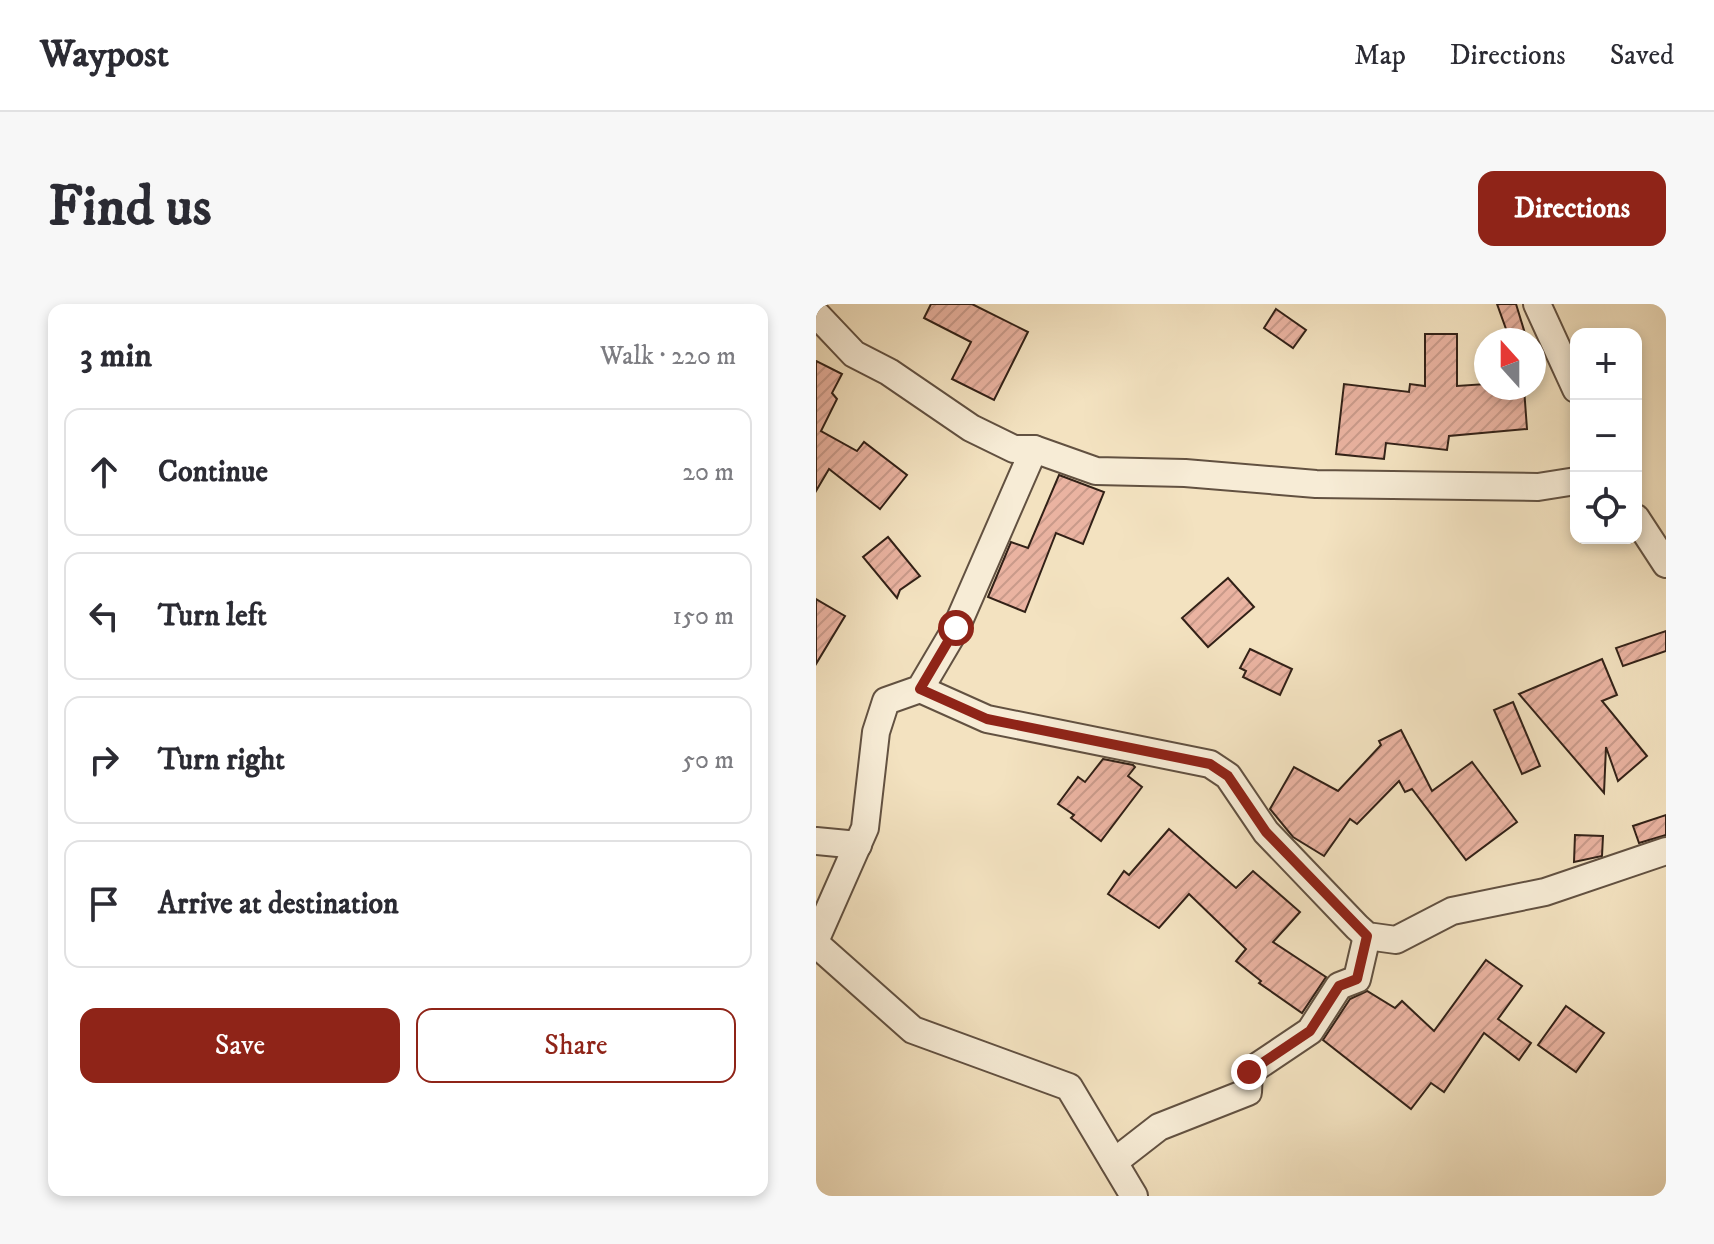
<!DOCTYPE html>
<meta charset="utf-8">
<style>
:root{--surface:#fff;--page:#f7f7f7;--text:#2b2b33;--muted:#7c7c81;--line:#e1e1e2;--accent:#8f2418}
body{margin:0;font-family:"IM FELL DW Pica",serif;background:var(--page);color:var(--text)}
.controls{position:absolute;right:24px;top:24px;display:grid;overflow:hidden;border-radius:16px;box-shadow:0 4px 12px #0003}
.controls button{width:72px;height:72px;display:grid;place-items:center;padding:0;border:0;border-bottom:2px solid var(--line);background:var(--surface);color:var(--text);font:40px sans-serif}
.compass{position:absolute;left:658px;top:24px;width:72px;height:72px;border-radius:50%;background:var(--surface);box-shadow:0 4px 12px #0003;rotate:339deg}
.stop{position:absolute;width:24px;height:24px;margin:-18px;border:6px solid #8f2418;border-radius:50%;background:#fff}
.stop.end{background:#8f2418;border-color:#fff;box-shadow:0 2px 8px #0008}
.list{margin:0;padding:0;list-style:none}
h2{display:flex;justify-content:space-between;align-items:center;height:104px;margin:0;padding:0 32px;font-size:34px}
h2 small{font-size:26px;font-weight:400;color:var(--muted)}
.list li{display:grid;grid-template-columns:52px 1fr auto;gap:24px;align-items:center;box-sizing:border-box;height:128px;margin:0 16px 16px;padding:0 16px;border:2px solid var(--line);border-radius:16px}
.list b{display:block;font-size:30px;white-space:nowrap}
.list em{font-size:26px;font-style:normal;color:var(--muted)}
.actions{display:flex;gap:16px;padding:24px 32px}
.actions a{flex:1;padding:18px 0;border:2px solid var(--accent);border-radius:16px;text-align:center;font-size:28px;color:var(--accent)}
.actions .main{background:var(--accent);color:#fff}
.icon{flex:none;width:44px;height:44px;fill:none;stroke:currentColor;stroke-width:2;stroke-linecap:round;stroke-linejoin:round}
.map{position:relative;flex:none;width:850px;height:892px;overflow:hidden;border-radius:16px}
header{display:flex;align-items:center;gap:48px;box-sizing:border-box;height:112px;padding:0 40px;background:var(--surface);border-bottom:2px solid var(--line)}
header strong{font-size:38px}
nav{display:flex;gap:44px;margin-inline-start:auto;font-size:28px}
.intro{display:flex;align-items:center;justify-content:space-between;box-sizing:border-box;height:192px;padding:0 48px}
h1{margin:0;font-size:56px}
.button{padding:20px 36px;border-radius:16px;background:var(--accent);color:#fff;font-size:28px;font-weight:700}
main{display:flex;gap:48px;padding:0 48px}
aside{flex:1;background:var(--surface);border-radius:16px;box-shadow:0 4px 12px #0003}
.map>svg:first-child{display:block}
.building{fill:url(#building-hatch);stroke:#322117;stroke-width:2}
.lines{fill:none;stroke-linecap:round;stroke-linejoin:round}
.minor-casing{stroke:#625141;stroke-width:30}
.minor{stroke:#f7ecd6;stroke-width:26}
.route{stroke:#8f2418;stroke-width:10}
</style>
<header>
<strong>Waypost</strong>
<nav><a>Map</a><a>Directions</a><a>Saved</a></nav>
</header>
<div class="intro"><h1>Find us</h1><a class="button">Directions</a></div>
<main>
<aside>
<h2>3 min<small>Walk · 220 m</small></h2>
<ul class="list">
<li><svg class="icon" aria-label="ahead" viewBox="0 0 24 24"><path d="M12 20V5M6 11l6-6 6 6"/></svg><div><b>Continue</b></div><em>20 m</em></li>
<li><svg class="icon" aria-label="left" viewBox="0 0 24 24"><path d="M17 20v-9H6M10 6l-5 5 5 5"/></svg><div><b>Turn left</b></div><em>150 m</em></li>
<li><svg class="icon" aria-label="right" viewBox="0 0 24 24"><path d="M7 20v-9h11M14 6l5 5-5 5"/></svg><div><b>Turn right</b></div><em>50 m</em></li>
<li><svg class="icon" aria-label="arrive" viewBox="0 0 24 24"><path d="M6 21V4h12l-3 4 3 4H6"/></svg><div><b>Arrive at destination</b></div></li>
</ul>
<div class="actions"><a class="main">Save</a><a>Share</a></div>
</aside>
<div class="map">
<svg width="850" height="892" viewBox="0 0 850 892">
<defs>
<pattern id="building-hatch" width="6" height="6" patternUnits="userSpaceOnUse" patternTransform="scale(2)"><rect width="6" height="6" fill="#eab3a1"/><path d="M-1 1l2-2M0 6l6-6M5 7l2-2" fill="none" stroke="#c99a8a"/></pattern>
</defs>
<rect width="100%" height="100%" fill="#f3e2c0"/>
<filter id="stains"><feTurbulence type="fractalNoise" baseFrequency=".0025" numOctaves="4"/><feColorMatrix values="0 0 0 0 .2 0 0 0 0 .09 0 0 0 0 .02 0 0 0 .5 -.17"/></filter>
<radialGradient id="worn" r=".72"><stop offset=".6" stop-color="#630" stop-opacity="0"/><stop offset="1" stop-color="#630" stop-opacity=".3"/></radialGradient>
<!-- building -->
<g class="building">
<path d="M 115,0 L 156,0 L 212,28 L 178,96 L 136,75 L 155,38 L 108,14 Z"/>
<path d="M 681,0 L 700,0 L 711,36 L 694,36 Z"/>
<path d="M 460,5 L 490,26 L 477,44 L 448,24 Z"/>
<path d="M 609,30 L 641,30 L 641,82 L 670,80 L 670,84 L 708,84 L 711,125 L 633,132 L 631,146 L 570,139 L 568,155 L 520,150 L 528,80 L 593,88 L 594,80 L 609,82 Z"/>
<path d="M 0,57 L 26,70 L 16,89 L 21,95 L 5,127 L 41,147 L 48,138 L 91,171 L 64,205 L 13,165 L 0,187 Z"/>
<path d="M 243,171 L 288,188 L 267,240 L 240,229 L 209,308 L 172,293 L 195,238 L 212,244 Z"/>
<path d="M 72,233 L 104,272 L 84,286 L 81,294 L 47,253 Z"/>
<path d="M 412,274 L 438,303 L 392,343 L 366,314 Z"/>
<path d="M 0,295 L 29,312 L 0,360 Z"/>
<path d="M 850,327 L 850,347 L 807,362 L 800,344 Z"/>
<path d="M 434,345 L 476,365 L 464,391 L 427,373 L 430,367 L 424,364 Z"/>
<path d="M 786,355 L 801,391 L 786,397 L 831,452 L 802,477 L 790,443 L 788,489 L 703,390 Z"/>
<path d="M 697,398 L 724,462 L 706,470 L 678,406 Z"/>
<path d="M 585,426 L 616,487 L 656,458 L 701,518 L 650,556 L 596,485 L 589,488 L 583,477 L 541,520 L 534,515 L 508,552 L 477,533 L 454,505 L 478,463 L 522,487 L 565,441 L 563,437 Z"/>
<path d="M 287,455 L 317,461 L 319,463 L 312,472 L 326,483 L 285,537 L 255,514 L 258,511 L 242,500 L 262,473 L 269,478 Z"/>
<path d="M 850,511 L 850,531 L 823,539 L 817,522 Z"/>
<path d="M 353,525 L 420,584 L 437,567 L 484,608 L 457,638 L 510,673 L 486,709 L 443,679 L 445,677 L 420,657 L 430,645 L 373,590 L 343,624 L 292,590 L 308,567 L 313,571 Z"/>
<path d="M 759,531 L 787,532 L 786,552 L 758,558 Z"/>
<path d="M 670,656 L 706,682 L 682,715 L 715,739 L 703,756 L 668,729 L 628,788 L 615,779 L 595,805 L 507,736 L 534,695 L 551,687 L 579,704 L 586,697 L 618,727 Z"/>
<path d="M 750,702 L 788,729 L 760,768 L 722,741 Z"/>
</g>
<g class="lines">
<defs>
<g id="minor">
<path d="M 721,0 L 760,85"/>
<path d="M 0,10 L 38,50 L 73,68 L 155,124 L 198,145 L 218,145 L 280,167 L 369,169 L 500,180 L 722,183 L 760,177"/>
<path d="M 820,214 L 850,260"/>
<path d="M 104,385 L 171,415 L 394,460 L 412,472 L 450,528 L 541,623 L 551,632 L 580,636 L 636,607 L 729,588 L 850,547"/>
<path d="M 0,537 L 42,541"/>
<path d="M 0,635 L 49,524 L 60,428 L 70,397 L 104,385 L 140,324 L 218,145"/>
<path d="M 0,640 L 97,726 L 253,783 L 318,892"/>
<path d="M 298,858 L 343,823 L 432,788 L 433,768 L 494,727 L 523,682 L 541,675 L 551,632"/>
</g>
</defs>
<!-- minor casing -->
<use href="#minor" class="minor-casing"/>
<!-- minor -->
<use href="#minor" class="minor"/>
</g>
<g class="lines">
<!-- route -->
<path class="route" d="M 140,324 L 104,385 L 171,415 L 394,460 L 412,472 L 450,528 L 551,632 L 541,675 L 523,682 L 494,727 L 433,768"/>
</g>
<rect width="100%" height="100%" filter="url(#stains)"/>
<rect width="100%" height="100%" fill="url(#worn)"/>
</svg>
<div class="controls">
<button>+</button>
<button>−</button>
<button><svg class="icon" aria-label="locate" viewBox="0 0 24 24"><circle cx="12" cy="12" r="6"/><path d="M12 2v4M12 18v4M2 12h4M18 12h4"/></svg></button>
</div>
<svg class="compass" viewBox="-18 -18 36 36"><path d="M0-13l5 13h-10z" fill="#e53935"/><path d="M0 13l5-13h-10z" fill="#7c7c81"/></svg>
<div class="stop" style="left:140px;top:324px"></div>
<div class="stop end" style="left:433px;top:768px"></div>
</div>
</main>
